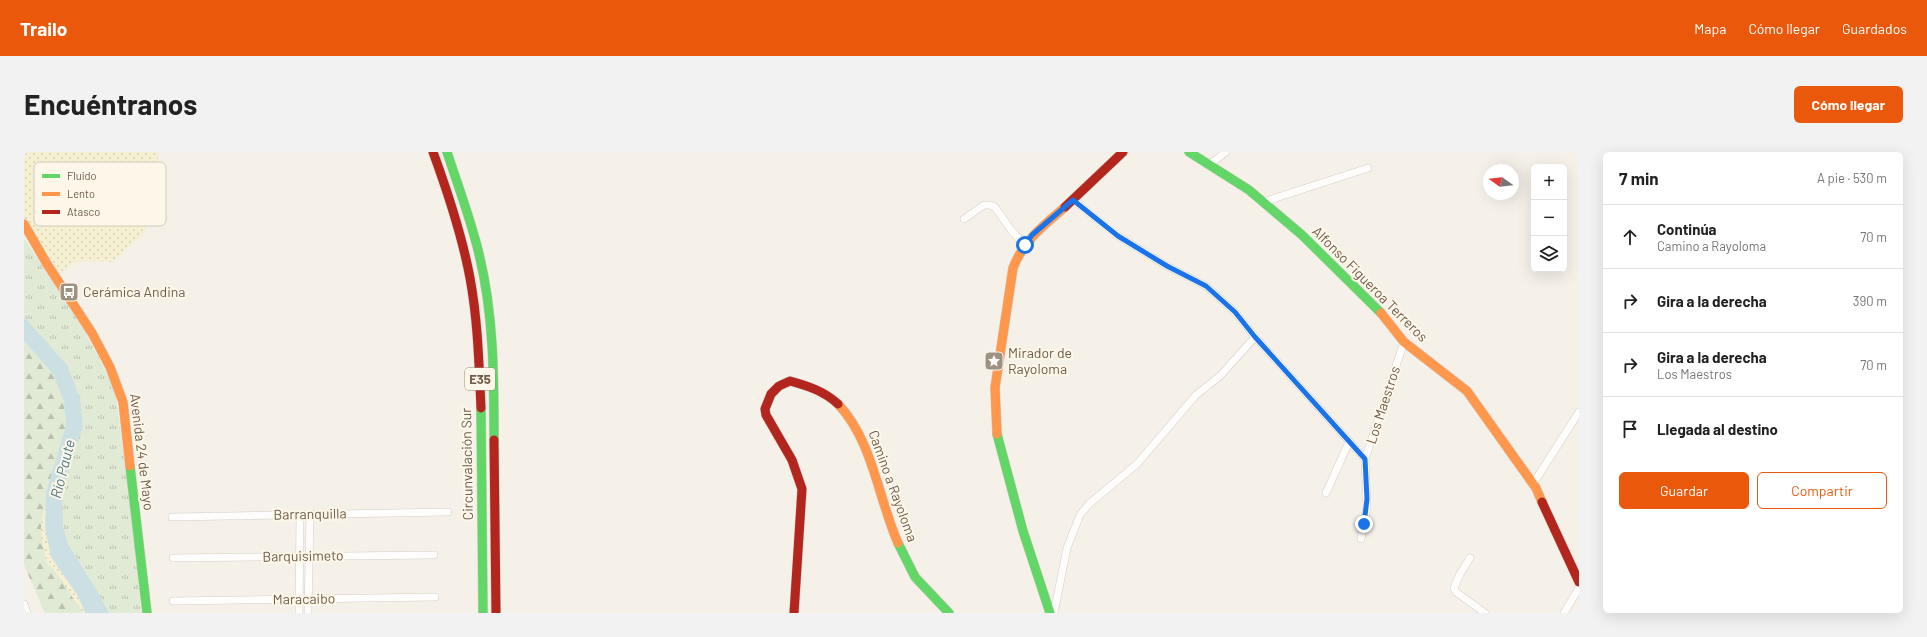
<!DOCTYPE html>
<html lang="es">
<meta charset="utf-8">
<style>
:root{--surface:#fff;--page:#f2f2f2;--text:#222;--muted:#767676;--line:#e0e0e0;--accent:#ea580c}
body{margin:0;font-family:Barlow,sans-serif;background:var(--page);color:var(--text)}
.controls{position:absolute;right:12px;top:12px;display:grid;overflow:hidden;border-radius:6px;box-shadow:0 4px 16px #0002}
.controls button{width:36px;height:36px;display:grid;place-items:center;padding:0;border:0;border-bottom:1px solid var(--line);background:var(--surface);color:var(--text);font:20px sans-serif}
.compass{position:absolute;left:1459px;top:12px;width:36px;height:36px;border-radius:50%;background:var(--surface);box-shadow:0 4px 16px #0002;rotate:285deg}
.stop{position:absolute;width:12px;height:12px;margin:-9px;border:3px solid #1a73e8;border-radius:50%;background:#fff}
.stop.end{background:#1a73e8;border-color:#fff;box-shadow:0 1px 4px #0008}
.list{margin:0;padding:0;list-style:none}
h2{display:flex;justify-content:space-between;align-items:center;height:52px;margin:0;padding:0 16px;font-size:17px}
h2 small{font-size:13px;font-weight:400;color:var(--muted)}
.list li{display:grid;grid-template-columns:26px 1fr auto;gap:12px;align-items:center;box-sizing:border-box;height:64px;padding:0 16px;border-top:1px solid var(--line)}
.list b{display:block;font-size:15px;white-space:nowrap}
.list p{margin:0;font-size:13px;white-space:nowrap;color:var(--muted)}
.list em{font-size:13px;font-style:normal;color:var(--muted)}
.actions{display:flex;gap:8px;padding:12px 16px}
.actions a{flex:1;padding:9px 0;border:1px solid var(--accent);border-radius:6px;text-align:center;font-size:14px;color:var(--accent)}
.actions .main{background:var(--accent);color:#fff}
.icon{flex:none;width:22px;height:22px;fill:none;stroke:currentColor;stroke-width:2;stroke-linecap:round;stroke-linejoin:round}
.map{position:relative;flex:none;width:1555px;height:461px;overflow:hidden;border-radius:6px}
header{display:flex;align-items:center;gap:24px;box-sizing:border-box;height:56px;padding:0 20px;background:var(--accent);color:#fff}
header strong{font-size:19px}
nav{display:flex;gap:22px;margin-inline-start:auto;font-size:14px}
.intro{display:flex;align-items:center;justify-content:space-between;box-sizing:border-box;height:96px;padding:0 24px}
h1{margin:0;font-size:28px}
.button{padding:10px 18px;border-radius:6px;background:var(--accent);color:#fff;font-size:14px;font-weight:700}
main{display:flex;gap:24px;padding:0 24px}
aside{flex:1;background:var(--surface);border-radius:6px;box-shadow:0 4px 16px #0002}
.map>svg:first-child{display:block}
.grass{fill:url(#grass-tufts)}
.forest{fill:url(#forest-firs)}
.sand{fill:url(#sand-dots)}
.water{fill:#cce0e3}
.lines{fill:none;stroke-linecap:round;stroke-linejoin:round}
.street-casing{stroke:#d3cdc6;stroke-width:8}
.fast-casing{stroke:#d4cdc6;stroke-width:10}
.slow-casing{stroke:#d4cdc6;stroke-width:10}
.jam-casing{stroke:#d4cdc6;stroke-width:10}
.street{stroke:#fefdfc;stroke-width:7}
.fast{stroke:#63d668;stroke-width:9}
.slow{stroke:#ff974d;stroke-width:9}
.jam{stroke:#b3261e;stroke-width:9}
.route{stroke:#1a73e8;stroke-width:5}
.labels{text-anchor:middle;stroke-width:4;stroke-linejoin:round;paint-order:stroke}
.shield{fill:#fdf7e9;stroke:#9a8a7b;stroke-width:1}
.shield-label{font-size:13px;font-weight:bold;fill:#6f5c4c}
.street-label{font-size:14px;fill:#6f5c4c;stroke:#fdf7e9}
.poi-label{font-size:14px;fill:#6f5c4c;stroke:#fdf7e9;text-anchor:start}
.water-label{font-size:15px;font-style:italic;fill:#4c7887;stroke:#fdf7e9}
.key{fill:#fdf7e9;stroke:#d2c8ba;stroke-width:1}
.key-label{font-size:11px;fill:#6f5c4c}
</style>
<header>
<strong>Trailo</strong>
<nav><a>Mapa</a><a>Cómo llegar</a><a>Guardados</a></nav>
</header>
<div class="intro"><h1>Encuéntranos</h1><a class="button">Cómo llegar</a></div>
<main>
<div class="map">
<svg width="1555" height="461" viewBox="0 0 1555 461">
<defs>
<pattern id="grass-tufts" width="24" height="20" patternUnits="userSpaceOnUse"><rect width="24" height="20" fill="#e0ead5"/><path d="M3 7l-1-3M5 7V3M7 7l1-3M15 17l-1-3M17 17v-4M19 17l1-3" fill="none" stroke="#bac1af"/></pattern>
<pattern id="forest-firs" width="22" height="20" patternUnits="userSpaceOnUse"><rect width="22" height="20" fill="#e0ead5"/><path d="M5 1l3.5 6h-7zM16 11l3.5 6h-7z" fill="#bac1af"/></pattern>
<pattern id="sand-dots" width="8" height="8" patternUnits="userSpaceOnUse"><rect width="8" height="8" fill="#f6f0d3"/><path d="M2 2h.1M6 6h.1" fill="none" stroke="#d6d0b7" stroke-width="1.8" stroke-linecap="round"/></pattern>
</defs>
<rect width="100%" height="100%" fill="#f5f1e9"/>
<!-- grass -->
<path class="grass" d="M 0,86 L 60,178 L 91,237 L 110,382 L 117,461 L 85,461 C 77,445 68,431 59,416 C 54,408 48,400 44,392 C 28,356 45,311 59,276 L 0,165 Z"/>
<!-- forest -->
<path class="forest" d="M 0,189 L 29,222 L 40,250 L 42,273 L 23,339 L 61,461 L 21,461 L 0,413 Z"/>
<!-- sand -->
<g class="sand">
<path d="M 0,0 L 135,0 L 122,80 L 88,110 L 55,109 L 36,122 L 0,65 Z"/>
<path d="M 22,353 L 24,368 L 66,461 L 59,461 L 29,416 L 24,413 C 18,394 13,371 22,353 Z"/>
</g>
<!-- water -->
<path class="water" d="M 0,165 L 43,213 L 56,246 L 59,276 L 50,299 L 38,343 L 39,374 L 44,392 L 74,440 L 85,461 L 61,461 L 54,444 L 27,405 L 21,376 L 22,341 L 42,273 L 40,250 L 29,222 L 0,189 Z"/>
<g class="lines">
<defs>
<g id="street">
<path d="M 1186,12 L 1202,0"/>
<path d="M 1049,48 L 1094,84 L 1143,114 L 1182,134 L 1211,160 L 1231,185 L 1341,307"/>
<path d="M 1239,50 L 1344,16"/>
<path d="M 940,67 L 960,53 L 966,53 L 971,55 L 987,78 L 1001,93"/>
<path d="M 1509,332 L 1555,260"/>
<path d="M 1302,341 L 1325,290"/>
<path d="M 148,365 L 424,360"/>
<path d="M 1337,387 L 1343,354 L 1341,307 L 1380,190"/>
<path d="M 149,406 L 410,403"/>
<path d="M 1446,406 L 1436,422 L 1430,436 L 1432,440 L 1461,461"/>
<path d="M 149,449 L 411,445"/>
<path d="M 0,452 L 3,461"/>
<path d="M 275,461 L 276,362"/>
<path d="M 284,461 L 286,362"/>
<path d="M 1030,461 L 1043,396 L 1056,363 L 1065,352 L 1113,312 L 1172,243 L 1196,224 L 1231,185"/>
<path d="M 1540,461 L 1555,436"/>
</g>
<g id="fast">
<path d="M 423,0 C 434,34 447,68 455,102 C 470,163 470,226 470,288"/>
<path d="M 1165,0 L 1225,38 L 1278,83 L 1357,161"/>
<path d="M 457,256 L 459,461"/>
<path d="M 973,282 L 999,379 L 1026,461"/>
<path d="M 106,314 L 123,461"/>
<path d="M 874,391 L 891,425 L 925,461"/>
</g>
<g id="slow">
<path d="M 0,72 L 23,112 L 68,181 L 86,215 L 99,250 L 106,314"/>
<path d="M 1357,161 L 1380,190 L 1443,239 L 1512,336 L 1518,350"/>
<path d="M 814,252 C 849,289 854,346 874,391"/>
<path d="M 973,282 L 971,236 L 989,116 C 1000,88 1019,74 1041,55"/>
</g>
<g id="jam">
<path d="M 409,0 C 424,41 438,83 446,126 C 454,169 455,213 457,256"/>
<path d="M 1041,55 L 1099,0"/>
<path d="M 470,288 L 472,461"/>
<path d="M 1518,350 L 1555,430"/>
<path d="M 770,461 L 778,337 L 768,308 L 742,263 L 741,257 L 747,242 L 755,234 L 766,229 C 784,234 800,239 814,252"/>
</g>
</defs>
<!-- street casing -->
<use href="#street" class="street-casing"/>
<!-- fast casing -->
<use href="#fast" class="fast-casing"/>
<!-- slow casing -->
<use href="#slow" class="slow-casing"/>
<!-- jam casing -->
<use href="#jam" class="jam-casing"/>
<!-- street -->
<use href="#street" class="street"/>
<!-- fast -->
<use href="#fast" class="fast"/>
<!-- slow -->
<use href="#slow" class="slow"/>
<!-- jam -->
<use href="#jam" class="jam"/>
</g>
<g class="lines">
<!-- route -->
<path class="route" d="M 1001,93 L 1008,83 L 1049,48 L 1094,84 L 1143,114 L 1182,134 L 1211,160 L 1231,185 L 1341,307 L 1343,347 L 1340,372"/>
</g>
<!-- icons -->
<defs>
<symbol id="bus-square" viewBox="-11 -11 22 22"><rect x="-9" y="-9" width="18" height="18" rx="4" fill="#9e9083" stroke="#fdf7e9"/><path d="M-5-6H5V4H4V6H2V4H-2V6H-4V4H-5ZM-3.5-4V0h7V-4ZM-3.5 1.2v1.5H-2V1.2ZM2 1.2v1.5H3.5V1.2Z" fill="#fff"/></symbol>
<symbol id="sight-square" viewBox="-11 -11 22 22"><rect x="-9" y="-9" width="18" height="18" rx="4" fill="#9e9083" stroke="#fdf7e9"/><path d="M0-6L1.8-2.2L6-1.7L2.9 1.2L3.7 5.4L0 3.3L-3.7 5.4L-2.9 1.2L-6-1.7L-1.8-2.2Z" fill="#fff"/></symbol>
</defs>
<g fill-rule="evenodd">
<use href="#bus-square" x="34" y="129" width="22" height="22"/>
<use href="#sight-square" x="959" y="198" width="22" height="22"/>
</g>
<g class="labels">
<!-- shield labels -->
<rect class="shield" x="441" y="216" width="30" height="22" rx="3"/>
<g class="shield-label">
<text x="456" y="232">E35</text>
</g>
<!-- street labels -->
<g class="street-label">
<text transform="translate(1346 132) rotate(45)" y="5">Alfonso Figueroa Terreros</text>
<text transform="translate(1359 253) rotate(-72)" y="5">Los Maestros</text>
<text transform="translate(118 300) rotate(83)" y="5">Avenida 24 de Mayo</text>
<text transform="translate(443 312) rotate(-91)" y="5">Circunvalación Sur</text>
<text transform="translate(869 334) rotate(70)" y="5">Camino a Rayoloma</text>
<text transform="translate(286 362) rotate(-1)" y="5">Barranquilla</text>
<text transform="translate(279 404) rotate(-1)" y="5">Barquisimeto</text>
<text transform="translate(280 447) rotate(-1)" y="5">Maracaibo</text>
</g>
<!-- poi labels -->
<g class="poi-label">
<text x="59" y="145">Cerámica Andina</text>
<text x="984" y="206">Mirador de<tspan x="984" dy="16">Rayoloma</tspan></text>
</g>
<!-- water labels -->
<g class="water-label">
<text transform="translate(39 317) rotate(-76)" y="5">Río Paute</text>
</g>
</g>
<!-- legend -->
<rect x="10" y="10" width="132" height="64" rx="6" class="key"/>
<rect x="18" y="22" width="18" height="4" fill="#63d668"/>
<rect x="18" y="40" width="18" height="4" fill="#ff974d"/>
<rect x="18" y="58" width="18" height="4" fill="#b3261e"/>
<g class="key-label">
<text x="43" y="28">Fluido</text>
<text x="43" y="46">Lento</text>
<text x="43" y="64">Atasco</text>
</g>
</svg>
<div class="controls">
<button>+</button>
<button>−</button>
<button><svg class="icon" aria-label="layers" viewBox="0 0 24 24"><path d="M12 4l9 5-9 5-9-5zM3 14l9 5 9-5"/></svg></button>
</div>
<svg class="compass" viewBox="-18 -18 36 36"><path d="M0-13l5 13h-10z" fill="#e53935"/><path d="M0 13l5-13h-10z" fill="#767676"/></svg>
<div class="stop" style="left:1001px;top:93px"></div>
<div class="stop end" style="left:1340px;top:372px"></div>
</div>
<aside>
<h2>7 min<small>A pie · 530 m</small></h2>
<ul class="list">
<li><svg class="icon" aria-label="ahead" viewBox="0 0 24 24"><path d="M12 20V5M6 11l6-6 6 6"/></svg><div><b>Continúa</b><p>Camino a Rayoloma</p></div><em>70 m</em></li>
<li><svg class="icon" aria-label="right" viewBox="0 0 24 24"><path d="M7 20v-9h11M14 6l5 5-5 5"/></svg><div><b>Gira a la derecha</b></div><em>390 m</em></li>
<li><svg class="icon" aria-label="right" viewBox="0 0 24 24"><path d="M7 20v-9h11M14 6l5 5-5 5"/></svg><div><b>Gira a la derecha</b><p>Los Maestros</p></div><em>70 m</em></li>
<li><svg class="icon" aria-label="arrive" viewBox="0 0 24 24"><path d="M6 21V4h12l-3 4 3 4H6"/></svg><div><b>Llegada al destino</b></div></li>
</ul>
<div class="actions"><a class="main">Guardar</a><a>Compartir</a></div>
</aside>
</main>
